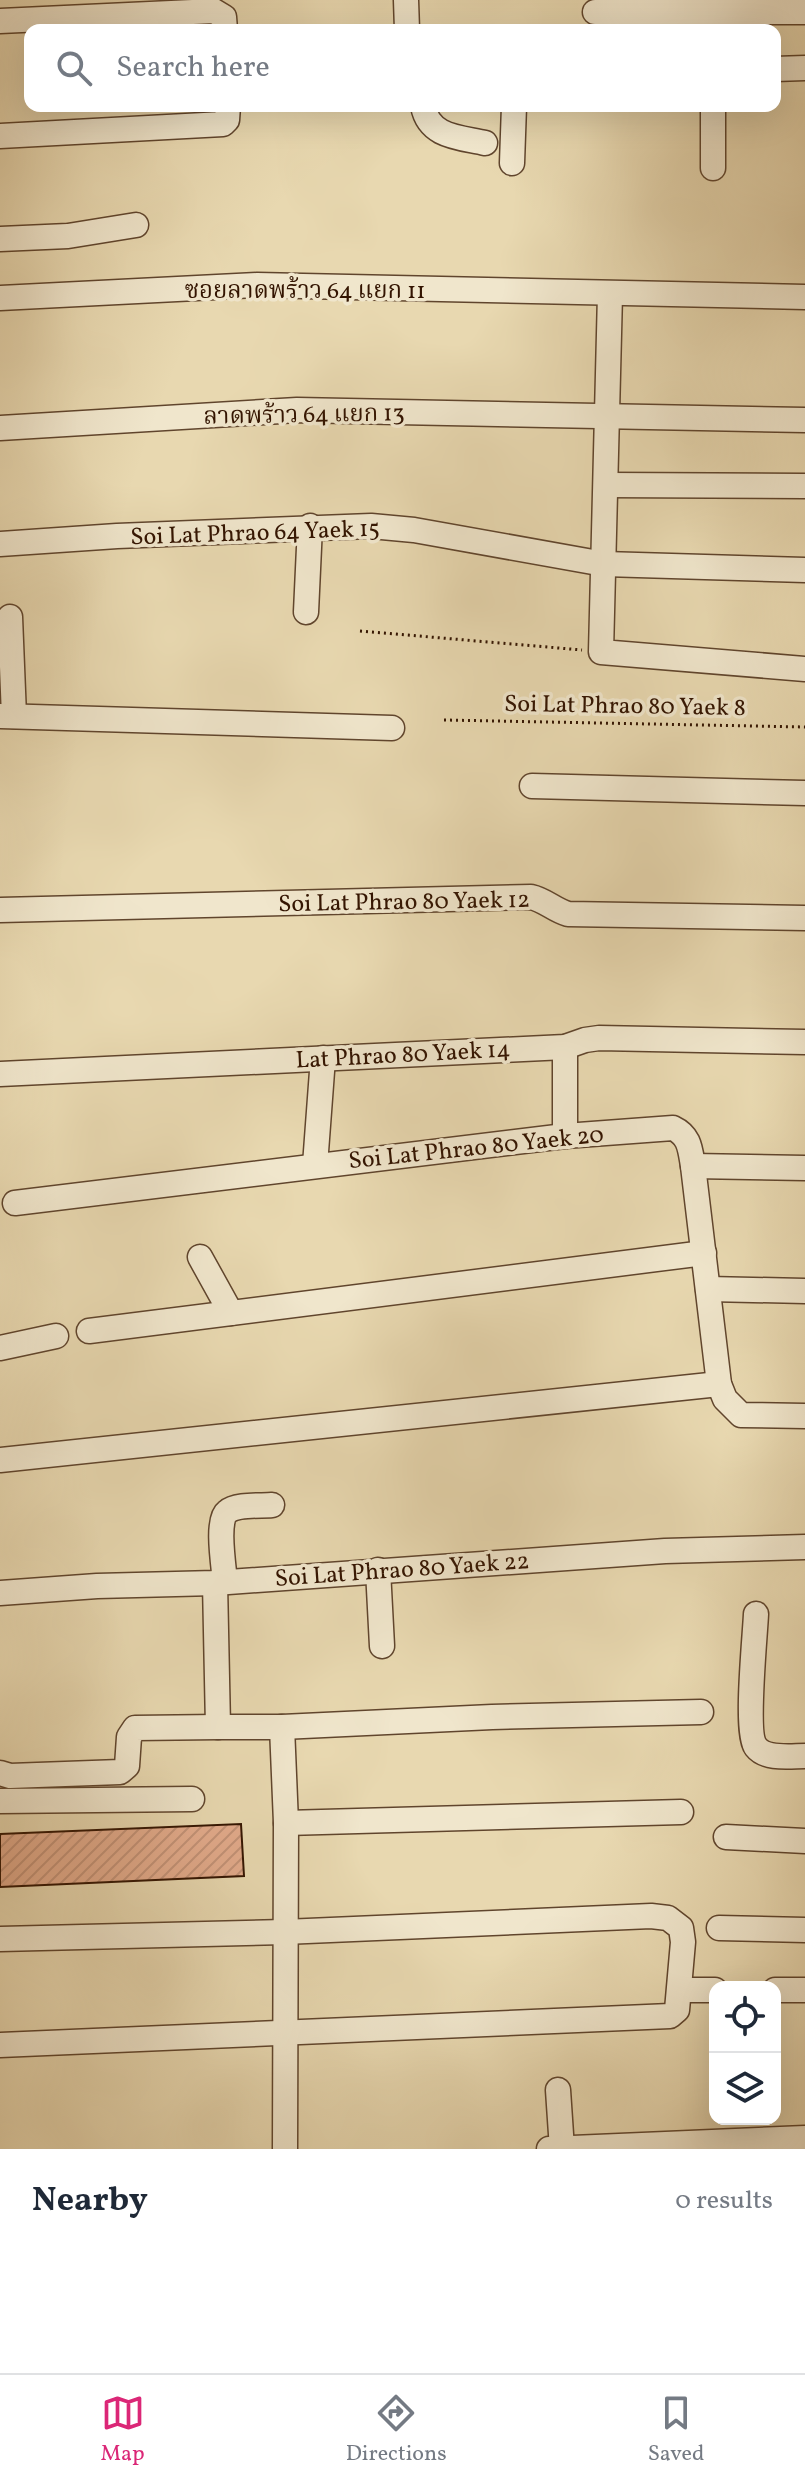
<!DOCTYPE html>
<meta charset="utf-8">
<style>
:root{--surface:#fff;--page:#f2f2f3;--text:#1f2937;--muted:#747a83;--line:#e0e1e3;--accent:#db2777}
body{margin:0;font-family:Vollkorn,"Noto Serif Thai",serif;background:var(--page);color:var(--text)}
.controls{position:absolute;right:24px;bottom:24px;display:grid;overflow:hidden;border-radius:16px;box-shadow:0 8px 32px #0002}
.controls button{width:72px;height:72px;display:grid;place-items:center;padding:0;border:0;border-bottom:2px solid var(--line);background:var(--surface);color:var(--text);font:40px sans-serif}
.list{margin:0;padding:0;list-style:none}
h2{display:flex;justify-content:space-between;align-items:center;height:104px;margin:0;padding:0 32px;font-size:34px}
h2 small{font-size:26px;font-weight:400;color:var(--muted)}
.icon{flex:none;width:44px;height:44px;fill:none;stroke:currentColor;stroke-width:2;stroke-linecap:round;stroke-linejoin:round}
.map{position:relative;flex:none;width:805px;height:2149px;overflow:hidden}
.search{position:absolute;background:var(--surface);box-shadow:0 8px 32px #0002;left:24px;right:24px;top:24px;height:88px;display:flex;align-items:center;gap:20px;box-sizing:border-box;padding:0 28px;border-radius:16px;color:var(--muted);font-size:30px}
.sheet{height:224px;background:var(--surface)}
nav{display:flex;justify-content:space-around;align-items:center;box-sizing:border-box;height:112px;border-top:2px solid var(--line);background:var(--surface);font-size:22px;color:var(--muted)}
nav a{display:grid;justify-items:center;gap:4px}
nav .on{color:var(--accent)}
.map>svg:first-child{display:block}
.building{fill:url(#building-hatch);stroke:#331401;stroke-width:2}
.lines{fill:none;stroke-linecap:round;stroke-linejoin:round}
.minor-casing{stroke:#60452d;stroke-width:27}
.path{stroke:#331401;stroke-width:3;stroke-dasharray:2 4;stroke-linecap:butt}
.minor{stroke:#f0e6cc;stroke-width:24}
.labels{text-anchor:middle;stroke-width:7;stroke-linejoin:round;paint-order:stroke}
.street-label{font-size:24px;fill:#331401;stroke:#f0e6cc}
</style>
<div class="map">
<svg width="805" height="2149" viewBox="0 0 805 2149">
<defs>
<pattern id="building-hatch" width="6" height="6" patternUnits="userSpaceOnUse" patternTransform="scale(2)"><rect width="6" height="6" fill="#e3ab8c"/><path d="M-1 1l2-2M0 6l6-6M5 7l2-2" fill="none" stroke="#c39277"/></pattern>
</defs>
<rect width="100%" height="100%" fill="#e8d8b0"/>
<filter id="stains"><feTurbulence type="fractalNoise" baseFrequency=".0025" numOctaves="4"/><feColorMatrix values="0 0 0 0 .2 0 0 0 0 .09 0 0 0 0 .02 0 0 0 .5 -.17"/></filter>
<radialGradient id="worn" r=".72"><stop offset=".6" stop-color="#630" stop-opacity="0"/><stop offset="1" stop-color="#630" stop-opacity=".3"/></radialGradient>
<!-- building -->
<path class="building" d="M 241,1824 L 244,1876 L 0,1887 L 0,1834 Z"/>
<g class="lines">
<defs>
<g id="minor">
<path d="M 406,0 L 407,30"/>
<path d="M 595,12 L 805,12"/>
<path d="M 0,21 L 214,11 L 224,17 L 225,30"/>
<path d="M 775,69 L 805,68"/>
<path d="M 423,106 C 429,137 458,137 485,143"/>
<path d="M 0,136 L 223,124 L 227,120 L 228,106"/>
<path d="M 512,163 L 514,106"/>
<path d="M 713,168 L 713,106"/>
<path d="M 0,239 L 68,236 L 136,225"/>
<path d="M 610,294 L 601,652 L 805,669"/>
<path d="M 0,298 L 257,285 L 805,297"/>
<path d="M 0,428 L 297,410 L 805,420"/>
<path d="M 606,485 L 805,486"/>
<path d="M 0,544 L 117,536 L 371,526 L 414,530 L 604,564 L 805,570"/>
<path d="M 306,612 L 310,526"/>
<path d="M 10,617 L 14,716"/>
<path d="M 0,716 L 392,728"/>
<path d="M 532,786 L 805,793"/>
<path d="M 0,910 L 531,897 C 545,900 554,910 568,914 L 805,918"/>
<path d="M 565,1047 L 565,1136"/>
<path d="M 0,1074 L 565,1047 L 585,1040 L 599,1038 L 805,1042"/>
<path d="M 315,1165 L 323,1058"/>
<path d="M 693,1166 L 805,1168"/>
<path d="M 15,1203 L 565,1136 L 673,1128 C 690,1136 690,1149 693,1166 L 719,1384 L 725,1399 L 741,1415 L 805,1416"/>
<path d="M 200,1257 L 231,1313"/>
<path d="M 708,1289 L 805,1291"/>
<path d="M 89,1331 L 704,1253"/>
<path d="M 0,1348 L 56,1336"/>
<path d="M 0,1460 L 719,1384"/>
<path d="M 378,1570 L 382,1646"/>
<path d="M 225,1582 C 224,1568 216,1520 227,1512 C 236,1504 260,1506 272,1505"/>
<path d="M 215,1583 L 218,1727 L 282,1727 L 492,1717 L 701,1712"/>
<path d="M 0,1593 L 97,1586 L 215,1583 L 665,1551 L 805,1547"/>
<path d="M 756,1614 C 755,1637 745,1733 756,1747 C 766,1760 791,1756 805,1756"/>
<path d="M 282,1727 L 286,1823 L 285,2149"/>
<path d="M 0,1773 L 10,1776 L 120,1772 L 127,1766 L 129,1737 L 135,1728 L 218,1727"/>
<path d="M 0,1801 L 192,1799"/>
<path d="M 286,1823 L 681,1812"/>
<path d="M 726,1837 L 805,1841"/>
<path d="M 719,1928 L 805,1930"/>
<path d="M 0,1939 L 284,1932 L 651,1916 L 668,1918 L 681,1928 L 683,1942 L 677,2010 L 670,2016 L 0,2045"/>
<path d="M 681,1990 L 715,1990"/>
<path d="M 775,1990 L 805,1990"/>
<path d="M 558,2090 L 562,2149"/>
<path d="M 549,2149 L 805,2138"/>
</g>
</defs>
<!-- minor casing -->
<use href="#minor" class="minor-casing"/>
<!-- path -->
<g class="path">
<path d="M 360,631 L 582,650"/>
<path d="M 444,720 L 805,727"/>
</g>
<!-- minor -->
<use href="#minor" class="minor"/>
</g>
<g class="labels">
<!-- street labels -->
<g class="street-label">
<text x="305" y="298">ซอยลาดพร้าว 64 แยก 11</text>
<text transform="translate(304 414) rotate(-1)" y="8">ลาดพร้าว 64 แยก 13</text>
<text transform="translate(255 532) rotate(-2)" y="8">Soi Lat Phrao 64 Yaek 15</text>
<text transform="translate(625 705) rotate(1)" y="8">Soi Lat Phrao 80 Yaek 8</text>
<text transform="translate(404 901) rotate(-1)" y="8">Soi Lat Phrao 80 Yaek 12</text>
<text transform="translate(403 1054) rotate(-3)" y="8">Lat Phrao 80 Yaek 14</text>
<text transform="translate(476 1147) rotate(-6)" y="8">Soi Lat Phrao 80 Yaek 20</text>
<text transform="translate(402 1569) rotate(-4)" y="8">Soi Lat Phrao 80 Yaek 22</text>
</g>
</g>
<rect width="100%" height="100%" filter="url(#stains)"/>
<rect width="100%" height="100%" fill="url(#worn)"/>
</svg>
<div class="controls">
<button><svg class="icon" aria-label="locate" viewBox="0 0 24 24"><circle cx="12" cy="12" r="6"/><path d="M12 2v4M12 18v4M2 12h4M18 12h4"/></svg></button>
<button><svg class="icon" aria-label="layers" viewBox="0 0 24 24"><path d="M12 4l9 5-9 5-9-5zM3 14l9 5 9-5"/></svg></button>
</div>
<div class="search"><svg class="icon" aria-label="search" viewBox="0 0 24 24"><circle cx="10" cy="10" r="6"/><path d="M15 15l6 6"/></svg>Search here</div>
</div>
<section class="sheet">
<h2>Nearby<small>0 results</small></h2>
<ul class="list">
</ul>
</section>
<nav>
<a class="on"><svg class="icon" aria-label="map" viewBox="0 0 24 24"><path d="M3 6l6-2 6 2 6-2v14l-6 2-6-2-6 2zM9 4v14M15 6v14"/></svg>Map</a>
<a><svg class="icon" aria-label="directions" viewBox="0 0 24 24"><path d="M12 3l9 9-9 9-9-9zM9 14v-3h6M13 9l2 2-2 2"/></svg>Directions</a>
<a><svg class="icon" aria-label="saved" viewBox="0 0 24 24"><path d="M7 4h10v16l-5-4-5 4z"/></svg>Saved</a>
</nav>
